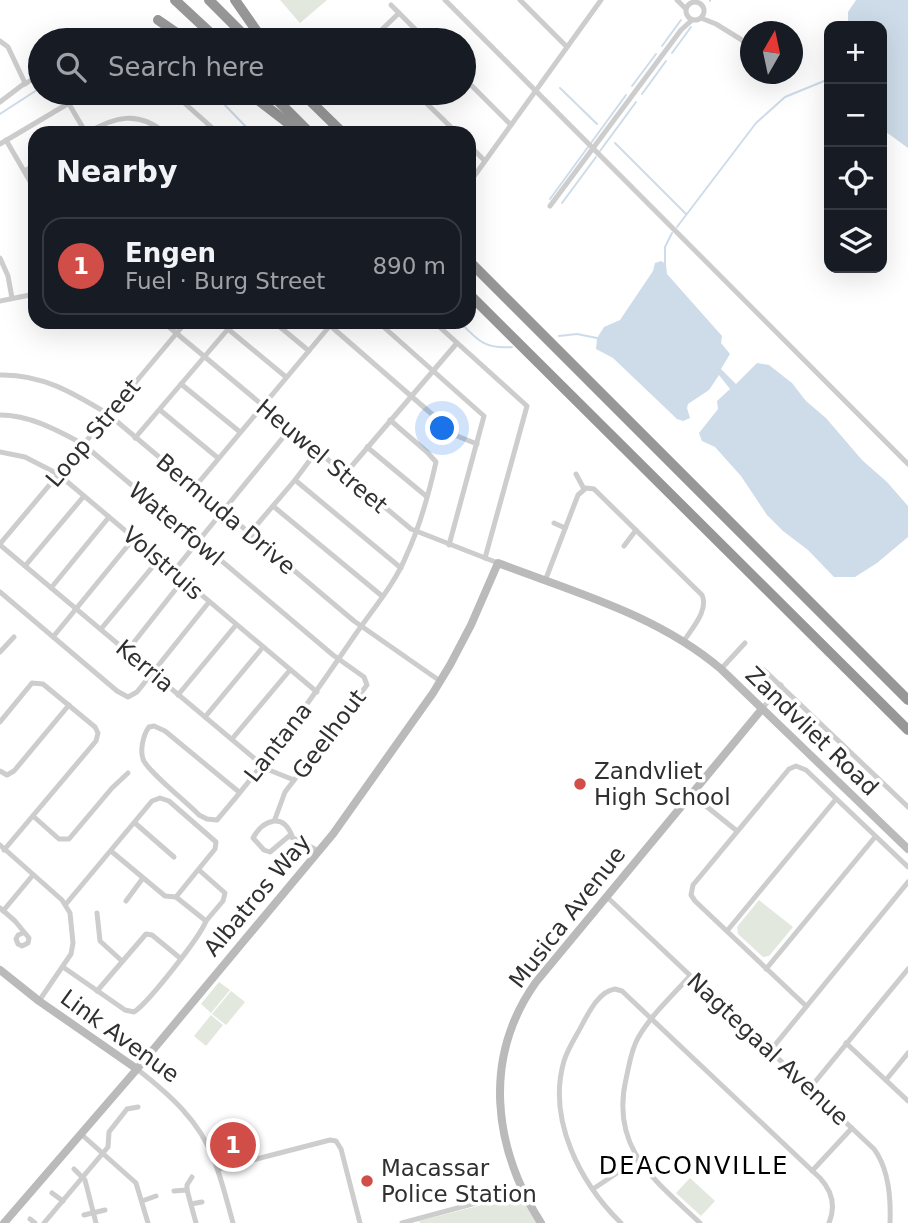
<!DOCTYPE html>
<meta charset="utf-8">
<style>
:root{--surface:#171b24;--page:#20242c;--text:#f1f3f6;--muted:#9ea1a6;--line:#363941;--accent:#d14d48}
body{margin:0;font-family:"DejaVu Sans",sans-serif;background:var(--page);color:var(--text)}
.controls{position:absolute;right:21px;top:21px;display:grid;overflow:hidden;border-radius:14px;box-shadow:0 7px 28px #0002}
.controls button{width:63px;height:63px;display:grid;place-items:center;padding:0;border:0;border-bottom:2px solid var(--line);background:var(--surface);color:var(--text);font:35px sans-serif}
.compass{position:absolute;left:740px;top:21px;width:63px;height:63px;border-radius:50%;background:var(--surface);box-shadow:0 7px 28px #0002;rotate:9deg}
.you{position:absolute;left:443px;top:429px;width:24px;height:24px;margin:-18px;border:5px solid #fff;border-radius:50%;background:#1a73e8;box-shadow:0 0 0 10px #1a73e833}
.badge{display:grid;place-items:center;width:46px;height:46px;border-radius:50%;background:var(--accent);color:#fff;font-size:23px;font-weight:700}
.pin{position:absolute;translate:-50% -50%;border:4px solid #fff;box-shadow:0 2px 7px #0006}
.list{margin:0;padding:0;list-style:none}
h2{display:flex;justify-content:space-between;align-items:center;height:91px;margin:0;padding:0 28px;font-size:30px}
h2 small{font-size:23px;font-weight:400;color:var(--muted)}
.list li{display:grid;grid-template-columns:46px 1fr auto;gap:21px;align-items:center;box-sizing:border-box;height:98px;margin:0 14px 14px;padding:0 14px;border:2px solid var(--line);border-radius:21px}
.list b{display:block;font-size:26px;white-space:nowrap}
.list p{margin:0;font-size:23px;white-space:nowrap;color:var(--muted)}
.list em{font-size:23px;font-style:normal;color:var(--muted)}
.icon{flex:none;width:38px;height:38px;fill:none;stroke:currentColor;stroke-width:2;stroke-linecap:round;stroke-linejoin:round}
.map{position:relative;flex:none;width:908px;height:1223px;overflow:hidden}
.search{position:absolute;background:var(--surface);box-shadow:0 7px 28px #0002;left:28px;top:28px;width:448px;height:77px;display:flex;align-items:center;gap:18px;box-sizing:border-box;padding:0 24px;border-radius:38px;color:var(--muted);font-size:26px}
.panel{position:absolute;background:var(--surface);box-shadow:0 7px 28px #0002;left:28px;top:126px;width:448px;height:203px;border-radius:21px}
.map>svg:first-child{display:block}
.green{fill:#e2e8dd}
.water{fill:#cedce9}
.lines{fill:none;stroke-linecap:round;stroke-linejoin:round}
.stream{stroke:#cedce9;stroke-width:2}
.street{stroke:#cdcdcd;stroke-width:5}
.secondary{stroke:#bababa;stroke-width:8}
.highway{stroke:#979797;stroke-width:10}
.poi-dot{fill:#d14d48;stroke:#fff;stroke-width:2.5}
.labels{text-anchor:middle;stroke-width:7;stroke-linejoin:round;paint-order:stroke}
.street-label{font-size:23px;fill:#303030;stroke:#fff}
.poi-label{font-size:23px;fill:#303030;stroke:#fff;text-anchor:start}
.neighbourhood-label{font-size:24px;letter-spacing:2px;fill:#000;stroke:#fff}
</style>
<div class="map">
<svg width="908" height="1223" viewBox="0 0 908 1223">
<rect width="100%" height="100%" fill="#fff"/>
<!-- green -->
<g class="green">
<path d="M 280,0 L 327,0 L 300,23 Z"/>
<path d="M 759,900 L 793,927 L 769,956 L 763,957 L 738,934 L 737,927 Z"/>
<path d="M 219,982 L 230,990 L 211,1013 L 201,1004 Z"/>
<path d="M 231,991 L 245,1002 L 226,1025 L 212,1014 Z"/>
<path d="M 211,1015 L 223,1025 L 206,1046 L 194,1036 Z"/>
<path d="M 690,1178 L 715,1201 L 701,1216 L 676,1193 Z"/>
<path d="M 517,1196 L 522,1197 L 538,1223 L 420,1223 L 419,1221 Z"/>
</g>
<!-- water -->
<g class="water">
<path d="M 856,0 L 908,0 L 908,148 L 882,129 L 882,26 L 848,26 L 848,12 Z"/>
<path d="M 661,261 L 666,264 L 667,274 L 722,336 L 721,343 L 730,354 L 721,369 L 736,384 L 757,363 L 769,365 L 792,383 L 806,401 L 826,418 L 862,460 L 887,482 L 908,506 L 908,537 L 877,563 L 855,577 L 834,577 L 808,550 L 783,531 L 767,515 L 741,476 L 715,447 L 702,441 L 699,433 L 718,409 L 717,401 L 730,389 L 719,375 L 709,390 L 688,404 L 687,408 L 690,418 L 683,421 L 677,419 L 613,358 L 596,349 L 597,338 L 604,327 L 620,320 L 653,271 L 655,263 Z"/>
</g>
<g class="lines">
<!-- stream -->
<g class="stream">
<path d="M 710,1 L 710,0"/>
<path d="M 662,46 L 681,20"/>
<path d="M 672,53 L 691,27"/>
<path d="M 632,86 L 656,54"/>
<path d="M 560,88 L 597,124"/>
<path d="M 210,93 L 220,100 L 252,133"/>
<path d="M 642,94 L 666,61"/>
<path d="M 0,114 L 40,88"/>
<path d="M 591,143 L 626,95"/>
<path d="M 615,143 L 686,214"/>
<path d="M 600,151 L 636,102"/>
<path d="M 550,199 L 588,147"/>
<path d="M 562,203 L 596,157"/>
<path d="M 677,227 L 756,123 L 785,97 L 829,79"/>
<path d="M 665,263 L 665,247 L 672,233"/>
<path d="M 460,322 C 478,341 485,349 512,347"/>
<path d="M 559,336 L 577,334 L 597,338"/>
</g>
<!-- street -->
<g class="street">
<path d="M 445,0 L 908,464"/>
<path d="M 520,0 L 567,47"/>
<path d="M 677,0 L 686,9"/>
<circle cx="695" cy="11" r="9"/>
<path d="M 391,5 L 426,40"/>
<path d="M 701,18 L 716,24 L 750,45"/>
<path d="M 359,35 L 364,40"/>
<path d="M 371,40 L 399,13"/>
<path d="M 0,41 L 8,47 L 25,83 L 0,102"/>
<path d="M 464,78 L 511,125"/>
<path d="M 25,84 L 40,74"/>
<path d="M 169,93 L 181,100 L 218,133"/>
<path d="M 416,93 L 457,133"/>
<path d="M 69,104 L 86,133"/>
<path d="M 87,133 C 114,117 138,110 165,133"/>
<path d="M 6,140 L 35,190"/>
<path d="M 0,144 L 86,93"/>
<path d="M 469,145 L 485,161"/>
<path d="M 25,171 L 35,164"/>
<path d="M 475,175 L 601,0"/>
<path d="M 550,206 L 681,30 L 692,20"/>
<path d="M 0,258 L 8,276 L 12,298"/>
<path d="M 0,301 L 35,294"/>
<path d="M 163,322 L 411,529 L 498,563"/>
<path d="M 274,322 L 309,351"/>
<path d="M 326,322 L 457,436 L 477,444"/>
<path d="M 378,322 L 484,416 L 449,545"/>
<path d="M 434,322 L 527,406 L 485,558"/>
<path d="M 228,329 L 286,377"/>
<path d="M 0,375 C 42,374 73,393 108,414 L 354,621 L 440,681"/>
<path d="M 181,384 L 240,432"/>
<path d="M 160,410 L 218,458"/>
<path d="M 0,415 C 30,415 57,430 83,444 L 333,655 L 364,677 L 367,685 L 285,792 L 275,819"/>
<path d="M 135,438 L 234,322"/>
<path d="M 367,447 L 426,496"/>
<path d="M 0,452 L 25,457 L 58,474 L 317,692"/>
<path d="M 576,474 L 584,489"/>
<path d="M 344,475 L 457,343"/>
<path d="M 295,480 L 401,568"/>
<path d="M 194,488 L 333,322"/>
<path d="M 273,506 L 382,596"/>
<path d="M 554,523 L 565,528"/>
<path d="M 249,534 L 295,480 L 316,452"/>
<path d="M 0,544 L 186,322"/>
<path d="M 0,545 L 261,764 L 269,770 L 294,780"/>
<path d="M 624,546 L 636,530"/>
<path d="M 25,566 L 84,496"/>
<path d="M 173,572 L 290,429"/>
<path d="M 545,581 L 578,495 L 586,488 L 594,489 L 702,595 C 709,610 692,628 684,641"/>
<path d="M 51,588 L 109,517"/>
<path d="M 0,592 L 117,691 L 128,697 L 137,692 L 209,602"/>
<path d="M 101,629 L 159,559"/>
<path d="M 53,637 L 134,538"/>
<path d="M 127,651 L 183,580"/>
<path d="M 0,652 L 14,637"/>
<path d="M 721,669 L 745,643"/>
<path d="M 764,670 L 908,807"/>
<path d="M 178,695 L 236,625"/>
<path d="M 762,709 L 781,685"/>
<path d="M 205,717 L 263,647"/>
<path d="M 0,722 L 32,683 L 43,684 L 95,727 L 98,733 L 96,741 L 4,850"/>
<path d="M 232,739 L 290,670"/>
<path d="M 0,771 L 7,775 L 14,771 L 69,705"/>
<path d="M 239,792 L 165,731 L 154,726 L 149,727 C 143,735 140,750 143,759 C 146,770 189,804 199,815 L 207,819 L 217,820 C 267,762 312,698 355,635 C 373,609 395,584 407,554 C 420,526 429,493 436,462 L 427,452 L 390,420"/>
<path d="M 691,794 L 737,831"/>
<path d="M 33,816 L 59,839 L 69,839 L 112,788 L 128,773"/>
<path d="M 135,823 L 174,857"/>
<path d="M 292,836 C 283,812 263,820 253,838 L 264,850 L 270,852 L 289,836 L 319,851"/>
<path d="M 0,845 L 62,900 L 70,913 L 73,943 L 71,954 L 39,1001"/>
<path d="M 199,870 L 225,893 L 223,901 L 206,921"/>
<path d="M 607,897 L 874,1149 C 889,1169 891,1198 890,1223"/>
<path d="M 126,901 L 143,878"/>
<path d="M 66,904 L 152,801 L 160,798 L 169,801 L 216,842 L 215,849 L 176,897"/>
<path d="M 0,908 L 15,921 L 29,938 L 28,943 L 22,946 L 18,944 L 16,939 L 18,935 L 23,933"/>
<path d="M 3,911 L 33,875"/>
<path d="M 97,913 L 100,941 L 122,961"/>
<path d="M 727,931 L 836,799"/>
<path d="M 63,967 L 125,1010 L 134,1012 C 148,1003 200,937 206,921 L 176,897 L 165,896 L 111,851"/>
<path d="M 766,969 L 875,837"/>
<path d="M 690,976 C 673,995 651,1015 638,1038 C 631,1050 629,1066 626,1079 C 610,1149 655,1180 700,1223"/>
<path d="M 97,991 L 146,934 L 152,935 L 180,958"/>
<path d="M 805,1005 L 695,901 L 691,895 L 693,885 L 789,769 L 796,766 L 806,770 L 908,867"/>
<path d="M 846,1043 L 908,1101"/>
<path d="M 770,1051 L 908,882"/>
<path d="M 137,1069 C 169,1094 200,1121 214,1160 C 222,1180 227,1202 233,1223"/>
<path d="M 886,1080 L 908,1053"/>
<path d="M 810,1088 L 908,969"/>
<path d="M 81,1134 L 136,1183 L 148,1223"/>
<path d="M 74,1169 L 85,1180 L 96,1223"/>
<path d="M 218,1169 L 330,1140 L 336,1141 L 341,1149 L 360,1223"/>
<path d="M 812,1171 L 852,1128"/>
<path d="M 192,1177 L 187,1185 L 187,1190 L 196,1223"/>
<path d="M 593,1189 L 638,1159"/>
<path d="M 174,1191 L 187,1190"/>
<path d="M 52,1193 L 63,1201"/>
<path d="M 142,1201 L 156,1196"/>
<path d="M 191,1204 L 202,1202"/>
<path d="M 84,1215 L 105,1210"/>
<path d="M 30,1219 L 35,1223"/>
<path d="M 44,1223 L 108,1147 L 109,1132 L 127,1109 L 138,1107"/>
<path d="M 402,1223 L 524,1190"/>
<path d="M 621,1223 C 580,1183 547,1119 564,1061 C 568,1048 577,1035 583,1023 C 590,1010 600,991 615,989 L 622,991 L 820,1178 C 832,1191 836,1206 829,1223"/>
</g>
<!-- secondary -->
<g class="secondary">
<path d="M 0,970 L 39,1001 L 137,1069"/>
<path d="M 4,1223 L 137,1069 L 333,834 L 433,693 L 450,665 L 471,625 L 498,563 C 574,592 658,615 721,669 L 908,849"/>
<path d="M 541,1223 C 493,1147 482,1058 536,982 L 762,709"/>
</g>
<!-- highway -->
<g class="highway">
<path d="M 175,0 L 218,40"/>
<path d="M 209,0 L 249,40"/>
<path d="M 235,0 L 263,40"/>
<path d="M 158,20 L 187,40"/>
<path d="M 249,93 L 301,133"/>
<path d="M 270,93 L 310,133"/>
<path d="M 302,93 L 343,133"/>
<path d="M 469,261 L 908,700"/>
<path d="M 469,294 L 908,730"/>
</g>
</g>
<!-- markers -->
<g class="poi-dot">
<circle cx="580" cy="784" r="7"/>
<circle cx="367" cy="1181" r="7"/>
</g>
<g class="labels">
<!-- street labels -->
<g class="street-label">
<text transform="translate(93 433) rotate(-50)" y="8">Loop Street</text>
<text transform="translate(322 456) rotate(40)" y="8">Heuwel Street</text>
<text transform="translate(226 514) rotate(40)" y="8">Bermuda Drive</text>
<text transform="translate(176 524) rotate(40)" y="8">Waterfowl</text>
<text transform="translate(163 563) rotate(41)" y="8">Volstruis</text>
<text transform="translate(145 666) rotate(40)" y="8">Kerria</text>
<text transform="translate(812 731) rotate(44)" y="8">Zandvliet Road</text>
<text transform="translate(329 734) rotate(-53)" y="8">Geelhout</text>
<text transform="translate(278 742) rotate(-52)" y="8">Lantana</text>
<text transform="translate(257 895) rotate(-50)" y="8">Albatros Way</text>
<text transform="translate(567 917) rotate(-52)" y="8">Musica Avenue</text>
<text transform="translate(120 1036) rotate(36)" y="8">Link Avenue</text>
<text transform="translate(768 1049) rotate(43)" y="8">Nagtegaal Avenue</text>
</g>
<!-- poi labels -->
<g class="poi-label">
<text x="594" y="779">Zandvliet<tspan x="594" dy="26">High School</tspan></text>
<text x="381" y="1176">Macassar<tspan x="381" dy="26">Police Station</tspan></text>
</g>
<!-- neighbourhood labels -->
<g class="neighbourhood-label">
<text x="694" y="1174">DEACONVILLE</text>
</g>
</g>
</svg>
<div class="controls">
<button>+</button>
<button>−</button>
<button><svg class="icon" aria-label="locate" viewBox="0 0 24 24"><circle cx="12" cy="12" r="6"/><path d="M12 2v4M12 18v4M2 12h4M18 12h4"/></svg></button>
<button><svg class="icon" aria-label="layers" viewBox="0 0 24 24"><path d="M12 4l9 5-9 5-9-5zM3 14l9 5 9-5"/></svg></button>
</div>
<svg class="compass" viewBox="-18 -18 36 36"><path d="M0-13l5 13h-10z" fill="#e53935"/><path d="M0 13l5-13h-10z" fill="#9ea1a6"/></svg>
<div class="you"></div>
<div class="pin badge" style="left:233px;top:1145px">1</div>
<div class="search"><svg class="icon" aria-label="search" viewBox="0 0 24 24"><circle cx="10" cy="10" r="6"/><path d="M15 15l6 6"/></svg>Search here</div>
<section class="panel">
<h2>Nearby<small></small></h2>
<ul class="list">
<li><span class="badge">1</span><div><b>Engen</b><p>Fuel · Burg Street</p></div><em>890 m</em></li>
</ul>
</section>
</div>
